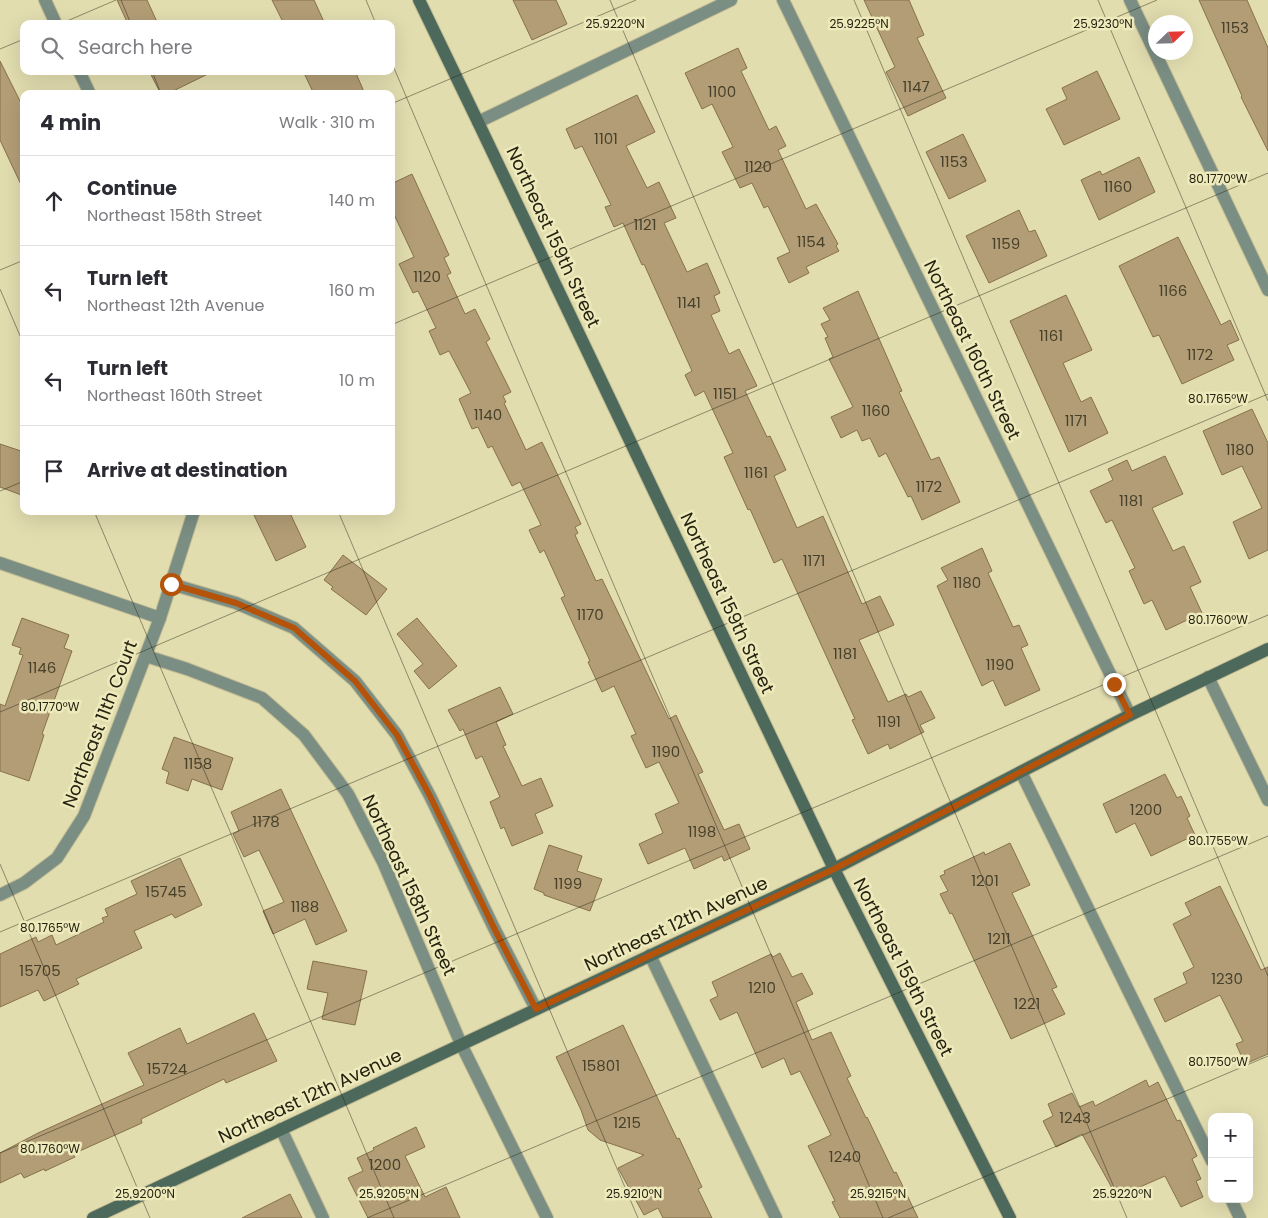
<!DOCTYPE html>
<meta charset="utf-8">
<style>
:root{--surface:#fff;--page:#f2f2f3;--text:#2b2b33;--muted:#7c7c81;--line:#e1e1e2}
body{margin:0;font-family:Poppins,sans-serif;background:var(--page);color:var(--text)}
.controls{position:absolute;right:15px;bottom:15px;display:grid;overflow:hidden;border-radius:10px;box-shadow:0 5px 20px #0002}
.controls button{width:45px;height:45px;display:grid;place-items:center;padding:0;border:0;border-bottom:1px solid var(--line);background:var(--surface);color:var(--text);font:25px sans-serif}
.compass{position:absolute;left:1148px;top:15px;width:45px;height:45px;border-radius:50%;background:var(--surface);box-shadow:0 5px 20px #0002;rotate:67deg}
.stop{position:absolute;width:15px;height:15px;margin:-11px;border:4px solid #b45309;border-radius:50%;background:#fff}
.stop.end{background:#b45309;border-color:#fff;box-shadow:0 1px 5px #0008}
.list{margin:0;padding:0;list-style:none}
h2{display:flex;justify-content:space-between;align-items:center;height:65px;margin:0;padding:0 20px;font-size:21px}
h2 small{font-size:16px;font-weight:400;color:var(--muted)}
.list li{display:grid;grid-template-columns:32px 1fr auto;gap:15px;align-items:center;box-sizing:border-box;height:90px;padding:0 20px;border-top:1px solid var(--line)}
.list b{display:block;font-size:19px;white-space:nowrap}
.list p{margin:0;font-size:16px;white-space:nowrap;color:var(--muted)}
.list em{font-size:16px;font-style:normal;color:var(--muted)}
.icon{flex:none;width:28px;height:28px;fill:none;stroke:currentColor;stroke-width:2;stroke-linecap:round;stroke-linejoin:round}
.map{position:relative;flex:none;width:1268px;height:1218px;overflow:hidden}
.search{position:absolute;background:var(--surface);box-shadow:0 5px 20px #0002;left:20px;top:20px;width:375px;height:55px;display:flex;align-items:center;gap:12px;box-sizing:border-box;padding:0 18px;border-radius:10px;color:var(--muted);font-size:19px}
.panel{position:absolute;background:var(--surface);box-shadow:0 5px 20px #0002;left:20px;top:90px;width:375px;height:425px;border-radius:10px}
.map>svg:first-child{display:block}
.building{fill:#b29d76;stroke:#86714c}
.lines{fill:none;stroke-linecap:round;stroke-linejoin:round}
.lane-casing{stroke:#c0bb93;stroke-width:14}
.street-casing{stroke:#c0bb93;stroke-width:14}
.secondary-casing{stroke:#c0bb93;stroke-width:14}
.lane{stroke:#7b8e84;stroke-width:12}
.street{stroke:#7b8e84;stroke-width:12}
.secondary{stroke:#4d695b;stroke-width:12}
.route{stroke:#b45309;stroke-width:6}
.ticks{fill:none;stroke:#242211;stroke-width:1;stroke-opacity:0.45}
.labels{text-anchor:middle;stroke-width:5;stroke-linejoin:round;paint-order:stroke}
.number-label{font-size:15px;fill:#48412a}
.street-label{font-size:18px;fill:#242211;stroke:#efeabc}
.ticks-label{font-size:12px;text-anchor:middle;fill:#242211;stroke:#efeabc;stroke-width:5;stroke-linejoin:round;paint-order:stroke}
</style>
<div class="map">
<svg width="1268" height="1218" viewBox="0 0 1268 1218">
<rect width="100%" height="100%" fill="#e2ddaf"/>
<!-- building -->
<g class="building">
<path d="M 117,0 L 147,0 L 158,24 L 128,24 Z"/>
<path d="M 272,0 L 314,0 L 325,24 L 284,24 Z"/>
<path d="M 513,0 L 556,0 L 567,24 L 532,40 Z"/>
<path d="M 864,0 L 909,0 L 924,35 L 917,38 L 946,98 L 908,116 L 886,72 L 895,67 Z"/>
<path d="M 1199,0 L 1247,0 L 1268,48 L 1268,151 L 1241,97 L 1242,96 Z"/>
<path d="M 738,48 L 747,68 L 741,71 L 769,130 L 776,126 L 786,146 L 778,150 L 806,209 L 816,204 L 838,244 L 836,246 L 839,251 L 806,267 L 809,273 L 789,283 L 777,258 L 790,252 L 768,206 L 764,208 L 752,183 L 740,188 L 722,152 L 733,147 L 712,104 L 702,109 L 685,73 Z"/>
<path d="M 0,61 L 24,109 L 24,191 L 0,140 Z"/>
<path d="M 149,71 L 214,71 L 167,94 L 161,94 Z"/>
<path d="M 303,71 L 355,71 L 365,94 L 314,94 Z"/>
<path d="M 1097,71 L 1120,119 L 1064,145 L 1046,109 L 1067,99 L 1062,88 Z"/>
<path d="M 637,95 L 655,132 L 626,146 L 647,188 L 659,182 L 676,218 L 664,223 L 687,272 L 707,263 L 720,293 L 714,296 L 720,311 L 711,315 L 729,354 L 739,349 L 757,386 L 745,391 L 767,437 L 770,436 L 786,470 L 774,476 L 797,528 L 823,516 L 862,604 L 880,596 L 894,625 L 859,640 L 888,702 L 906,694 L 908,697 L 921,691 L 935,718 L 920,725 L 924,732 L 890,749 L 888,744 L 868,754 L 852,720 L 855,719 L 782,559 L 774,563 L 750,509 L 748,510 L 724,457 L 733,453 L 704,391 L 695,396 L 685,375 L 692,371 L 644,264 L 642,265 L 623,223 L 614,227 L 605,207 L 611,205 L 582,146 L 575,149 L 566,129 Z"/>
<path d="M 963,134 L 986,181 L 949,199 L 926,152 Z"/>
<path d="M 1139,157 L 1155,192 L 1099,220 L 1081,180 L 1100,171 L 1102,175 Z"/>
<path d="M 412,174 L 449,255 L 444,258 L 451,273 L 447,275 L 465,314 L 475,309 L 490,339 L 486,342 L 511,392 L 503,396 L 506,402 L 504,403 L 526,450 L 542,442 L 581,524 L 575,527 L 578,533 L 575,535 L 596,581 L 602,579 L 669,719 L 676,715 L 681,726 L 703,772 L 698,774 L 724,830 L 739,824 L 750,849 L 724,861 L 722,856 L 694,869 L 685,848 L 648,864 L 639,844 L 663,833 L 655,814 L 679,803 L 659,762 L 646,768 L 631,736 L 636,734 L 614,686 L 602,692 L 588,662 L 590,661 L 561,598 L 565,596 L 544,550 L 540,553 L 529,530 L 541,525 L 520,482 L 512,486 L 492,446 L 488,448 L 478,427 L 472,429 L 459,399 L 471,393 L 449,351 L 440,355 L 429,331 L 436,328 L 418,291 L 413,293 L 399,264 L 414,257 L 391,208 L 391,184 Z"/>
<path d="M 1019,210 L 1029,232 L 1035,230 L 1047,256 L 989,283 L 966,236 Z"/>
<path d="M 1178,237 L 1221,325 L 1230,320 L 1239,340 L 1227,345 L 1234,360 L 1182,384 L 1159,335 L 1153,337 L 1119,266 Z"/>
<path d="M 858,291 L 902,391 L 899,392 L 931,460 L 939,457 L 960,502 L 922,520 L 911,496 L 908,497 L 886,453 L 879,457 L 870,438 L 862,441 L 857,430 L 841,438 L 831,417 L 853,407 L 829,359 L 833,357 L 825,338 L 828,337 L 821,324 L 830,320 L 823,308 Z"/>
<path d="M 1066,295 L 1092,350 L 1063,363 L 1081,402 L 1091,397 L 1108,433 L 1069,452 L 1010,321 Z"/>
<path d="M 1252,409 L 1268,443 L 1268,550 L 1249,559 L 1233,522 L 1262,508 L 1242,466 L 1222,475 L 1203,431 Z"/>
<path d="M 0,444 L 24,452 L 24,496 L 0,487 Z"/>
<path d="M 1165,456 L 1183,494 L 1152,508 L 1173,551 L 1184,546 L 1201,582 L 1190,587 L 1202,613 L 1166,630 L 1152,600 L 1144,604 L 1129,571 L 1135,568 L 1112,520 L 1106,523 L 1090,491 L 1113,480 L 1108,469 L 1127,460 L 1132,471 Z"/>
<path d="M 252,511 L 289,511 L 306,547 L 276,561 Z"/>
<path d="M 982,548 L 992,571 L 988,573 L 1013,627 L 1019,625 L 1028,645 L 1021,648 L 1040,690 L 1005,706 L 993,680 L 982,686 L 937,586 L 948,580 L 941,568 Z"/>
<path d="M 343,555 L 387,589 L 366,615 L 331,589 L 333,587 L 324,580 Z"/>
<path d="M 22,618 L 69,635 L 64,648 L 72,651 L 42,734 L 44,735 L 29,781 L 0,771 L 0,704 L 5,706 L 23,655 L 19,654 L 21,648 L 12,645 Z"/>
<path d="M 417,618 L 457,666 L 429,689 L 414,671 L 423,664 L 397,634 Z"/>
<path d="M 500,687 L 513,714 L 496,722 L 506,745 L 503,746 L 522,786 L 541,778 L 553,806 L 535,814 L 543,833 L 512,846 L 504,827 L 501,829 L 490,802 L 500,797 L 482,756 L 476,759 L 463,729 L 460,731 L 448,710 Z"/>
<path d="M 174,737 L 233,758 L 222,790 L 192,779 L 188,791 L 166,783 L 169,772 L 162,769 Z"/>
<path d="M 1165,774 L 1177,798 L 1181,796 L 1190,816 L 1187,818 L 1195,835 L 1151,856 L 1135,823 L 1116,833 L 1103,804 Z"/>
<path d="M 281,789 L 347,931 L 316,945 L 305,919 L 273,934 L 263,911 L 284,902 L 259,850 L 244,857 L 233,834 L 239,831 L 231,812 Z"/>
<path d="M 1010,843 L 1030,885 L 1012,893 L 1057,987 L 1052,989 L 1065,1014 L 1011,1039 L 952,913 L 950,914 L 940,894 L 948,891 L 940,876 L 945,874 L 944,871 L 984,852 L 985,855 Z"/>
<path d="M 549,845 L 582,856 L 577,871 L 602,879 L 590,911 L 544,895 L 544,893 L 534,889 Z"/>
<path d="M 180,858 L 202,905 L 175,918 L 172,914 L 134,931 L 142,948 L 76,979 L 79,984 L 44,1001 L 38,990 L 0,1007 L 0,954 L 36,937 L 38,942 L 52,935 L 56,945 L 104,922 L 102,918 L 108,916 L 105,909 L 137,894 L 131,881 Z"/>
<path d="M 1220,886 L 1261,970 L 1268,967 L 1268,1054 L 1245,1064 L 1236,1044 L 1243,1041 L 1220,995 L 1165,1022 L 1154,999 L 1187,983 L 1183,973 L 1194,967 L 1173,924 L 1191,915 L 1185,903 Z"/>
<path d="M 780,953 L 792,977 L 802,973 L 813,994 L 796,1002 L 812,1040 L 831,1032 L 851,1076 L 847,1078 L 866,1118 L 867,1117 L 894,1173 L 896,1172 L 918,1218 L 840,1218 L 832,1202 L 835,1201 L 808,1146 L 831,1135 L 800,1071 L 791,1075 L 784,1058 L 762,1068 L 737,1012 L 720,1020 L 710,1000 L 718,996 L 712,982 L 771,954 L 773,957 Z"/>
<path d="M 313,961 L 367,971 L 355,1025 L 322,1019 L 328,993 L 307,989 Z"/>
<path d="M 254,1013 L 277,1061 L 226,1083 L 224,1079 L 141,1119 L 142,1123 L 73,1154 L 75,1157 L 45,1171 L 44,1169 L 24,1178 L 21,1173 L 0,1183 L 0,1153 L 38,1133 L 144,1085 L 128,1053 L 180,1028 L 187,1044 Z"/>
<path d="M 623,1025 L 677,1139 L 679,1138 L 702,1187 L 698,1189 L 712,1218 L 663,1218 L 658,1208 L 644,1215 L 618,1168 L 644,1155 L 600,1140 L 588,1130 L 581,1110 L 556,1057 Z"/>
<path d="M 1146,1080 L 1149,1087 L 1158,1082 L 1177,1121 L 1180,1120 L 1197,1156 L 1192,1159 L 1201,1179 L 1196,1181 L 1203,1197 L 1181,1207 L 1165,1176 L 1117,1197 L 1082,1134 L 1056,1147 L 1043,1121 L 1053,1116 L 1048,1104 L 1072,1093 L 1079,1107 L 1093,1101 L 1095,1106 Z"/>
<path d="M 416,1127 L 425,1147 L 405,1156 L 425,1197 L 446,1187 L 460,1218 L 368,1218 L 348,1178 L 363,1171 L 357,1158 L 374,1150 L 373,1148 Z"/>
<path d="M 290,1194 L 302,1218 L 242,1218 Z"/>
</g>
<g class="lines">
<defs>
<g id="lane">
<path d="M 1021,772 L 1212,1161"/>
<path d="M 650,955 L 776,1218"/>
<path d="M 281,1129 L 323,1218"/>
<path d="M 1231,1199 L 1240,1218"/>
</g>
<g id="street">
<path d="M 45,0 L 56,24"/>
<path d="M 783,0 L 1130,715"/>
<path d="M 1130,0 L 1268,290"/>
<path d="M 79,71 L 90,94"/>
<path d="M 478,122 L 731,0"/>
<path d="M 0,563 L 160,618"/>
<path d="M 171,584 L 236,603 L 294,628 L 355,681 L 397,735 L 430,796 L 494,928 L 536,1009"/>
<path d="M 146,656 L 187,669 L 262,698 L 304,735 L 348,794 L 383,862 L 461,1044 L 547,1218"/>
<path d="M 1208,677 L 1268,800"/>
<path d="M 0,895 L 24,883 L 57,858 L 84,816 L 160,618 L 194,511"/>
</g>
<g id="secondary">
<path d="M 419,0 L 478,122 L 834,869 L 1010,1218"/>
<path d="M 93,1218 L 834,869 L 1130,715 L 1268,649"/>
</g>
</defs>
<!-- lane casing -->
<use href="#lane" class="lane-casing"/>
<!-- street casing -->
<use href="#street" class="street-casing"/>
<!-- secondary casing -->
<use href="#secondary" class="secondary-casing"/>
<!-- lane -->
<use href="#lane" class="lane"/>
<!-- street -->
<use href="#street" class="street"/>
<!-- secondary -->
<use href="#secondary" class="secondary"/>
</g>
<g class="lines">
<!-- route -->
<path class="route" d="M 171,584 L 236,603 L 294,628 L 355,681 L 397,735 L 430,796 L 494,928 L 536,1009 L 834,869 L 1130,715 L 1114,684"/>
</g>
<!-- ticks -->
<path class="ticks" d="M 121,0 L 131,24M 366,0 L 376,24M 610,0 L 1127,1218M 854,0 L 1268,976M 1098,0 L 1268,401M 60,24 L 116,0M 0,49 L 24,39M 391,61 L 883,1218M 152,71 L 161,94M 391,104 L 636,0M 0,270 L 24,260M 0,289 L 24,345M 391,325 L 1157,0M 0,491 L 24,481M 94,511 L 394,1218M 338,511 L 638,1218M 0,712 L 1268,173M 0,864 L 150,1218M 0,932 L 1268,394M 0,1153 L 1268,615M 367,1218 L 1268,836M 888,1218 L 1268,1056"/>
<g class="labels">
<!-- number labels -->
<g class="number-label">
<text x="1235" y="33">1153</text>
<text x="916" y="92">1147</text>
<text x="722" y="97">1100</text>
<text x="606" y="144">1101</text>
<text x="954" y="167">1153</text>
<text x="758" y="172">1120</text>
<text x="1118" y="192">1160</text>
<text x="645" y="230">1121</text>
<text x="811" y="247">1154</text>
<text x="1006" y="249">1159</text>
<text x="427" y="282">1120</text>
<text x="1173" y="296">1166</text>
<text x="689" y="308">1141</text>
<text x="1051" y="341">1161</text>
<text x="1200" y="360">1172</text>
<text x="725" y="399">1151</text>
<text x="876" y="416">1160</text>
<text x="488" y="420">1140</text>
<text x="1076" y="426">1171</text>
<text x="1240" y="455">1180</text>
<text x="756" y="478">1161</text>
<text x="929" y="492">1172</text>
<text x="1131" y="506">1181</text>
<text x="814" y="566">1171</text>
<text x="967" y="588">1180</text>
<text x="590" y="620">1170</text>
<text x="845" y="659">1181</text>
<text x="1000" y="670">1190</text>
<text x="42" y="673">1146</text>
<text x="889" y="727">1191</text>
<text x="666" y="757">1190</text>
<text x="198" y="769">1158</text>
<text x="1146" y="815">1200</text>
<text x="266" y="827">1178</text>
<text x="702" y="837">1198</text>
<text x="985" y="886">1201</text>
<text x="568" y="889">1199</text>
<text x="166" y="897">15745</text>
<text x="305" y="912">1188</text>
<text x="999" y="944">1211</text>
<text x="40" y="976">15705</text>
<text x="1227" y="984">1230</text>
<text x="762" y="993">1210</text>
<text x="1027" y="1009">1221</text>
<text x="601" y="1071">15801</text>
<text x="167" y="1074">15724</text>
<text x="1075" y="1123">1243</text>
<text x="627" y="1128">1215</text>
<text x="845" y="1162">1240</text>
<text x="385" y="1170">1200</text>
</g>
<!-- street labels -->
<g class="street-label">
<text transform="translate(553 237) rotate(65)" y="6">Northeast 159th Street</text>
<text transform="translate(972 350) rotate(64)" y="6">Northeast 160th Street</text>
<text transform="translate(727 603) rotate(65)" y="6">Northeast 159th Street</text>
<text transform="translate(100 724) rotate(-69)" y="6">Northeast 11th Court</text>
<text transform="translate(409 885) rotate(65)" y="6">Northeast 158th Street</text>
<text transform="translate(676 924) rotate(-25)" y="6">Northeast 12th Avenue</text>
<text transform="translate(903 967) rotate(63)" y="6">Northeast 159th Street</text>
<text transform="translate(310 1096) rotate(-25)" y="6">Northeast 12th Avenue</text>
</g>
</g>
<g class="ticks-label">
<text x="615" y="28">25.9220°N</text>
<text x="859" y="28">25.9225°N</text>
<text x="1103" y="28">25.9230°N</text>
<text x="1218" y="183">80.1770°W</text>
<text x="1218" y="403">80.1765°W</text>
<text x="1218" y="624">80.1760°W</text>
<text x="50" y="711">80.1770°W</text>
<text x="1218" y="845">80.1755°W</text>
<text x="50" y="932">80.1765°W</text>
<text x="1218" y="1066">80.1750°W</text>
<text x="50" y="1153">80.1760°W</text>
<text x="145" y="1198">25.9200°N</text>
<text x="389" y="1198">25.9205°N</text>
<text x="634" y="1198">25.9210°N</text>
<text x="878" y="1198">25.9215°N</text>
<text x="1122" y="1198">25.9220°N</text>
</g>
</svg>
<div class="controls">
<button>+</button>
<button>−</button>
</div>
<svg class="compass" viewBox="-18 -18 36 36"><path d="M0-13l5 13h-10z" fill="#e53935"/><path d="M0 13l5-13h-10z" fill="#7c7c81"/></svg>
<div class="stop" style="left:171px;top:584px"></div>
<div class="stop end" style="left:1114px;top:684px"></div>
<div class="search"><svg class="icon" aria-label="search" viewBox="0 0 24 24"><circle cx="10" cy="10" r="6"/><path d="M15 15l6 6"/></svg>Search here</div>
<section class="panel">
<h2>4 min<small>Walk · 310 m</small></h2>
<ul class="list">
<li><svg class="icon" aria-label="ahead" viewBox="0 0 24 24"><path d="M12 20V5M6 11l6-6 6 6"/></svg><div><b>Continue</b><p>Northeast 158th Street</p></div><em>140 m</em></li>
<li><svg class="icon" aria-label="left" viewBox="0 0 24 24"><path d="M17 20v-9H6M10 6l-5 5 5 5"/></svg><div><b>Turn left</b><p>Northeast 12th Avenue</p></div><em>160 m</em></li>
<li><svg class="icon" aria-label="left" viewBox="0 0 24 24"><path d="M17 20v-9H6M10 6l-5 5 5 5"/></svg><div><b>Turn left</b><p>Northeast 160th Street</p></div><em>10 m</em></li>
<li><svg class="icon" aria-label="arrive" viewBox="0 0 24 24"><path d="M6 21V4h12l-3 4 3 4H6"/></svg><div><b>Arrive at destination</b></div></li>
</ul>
</section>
</div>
